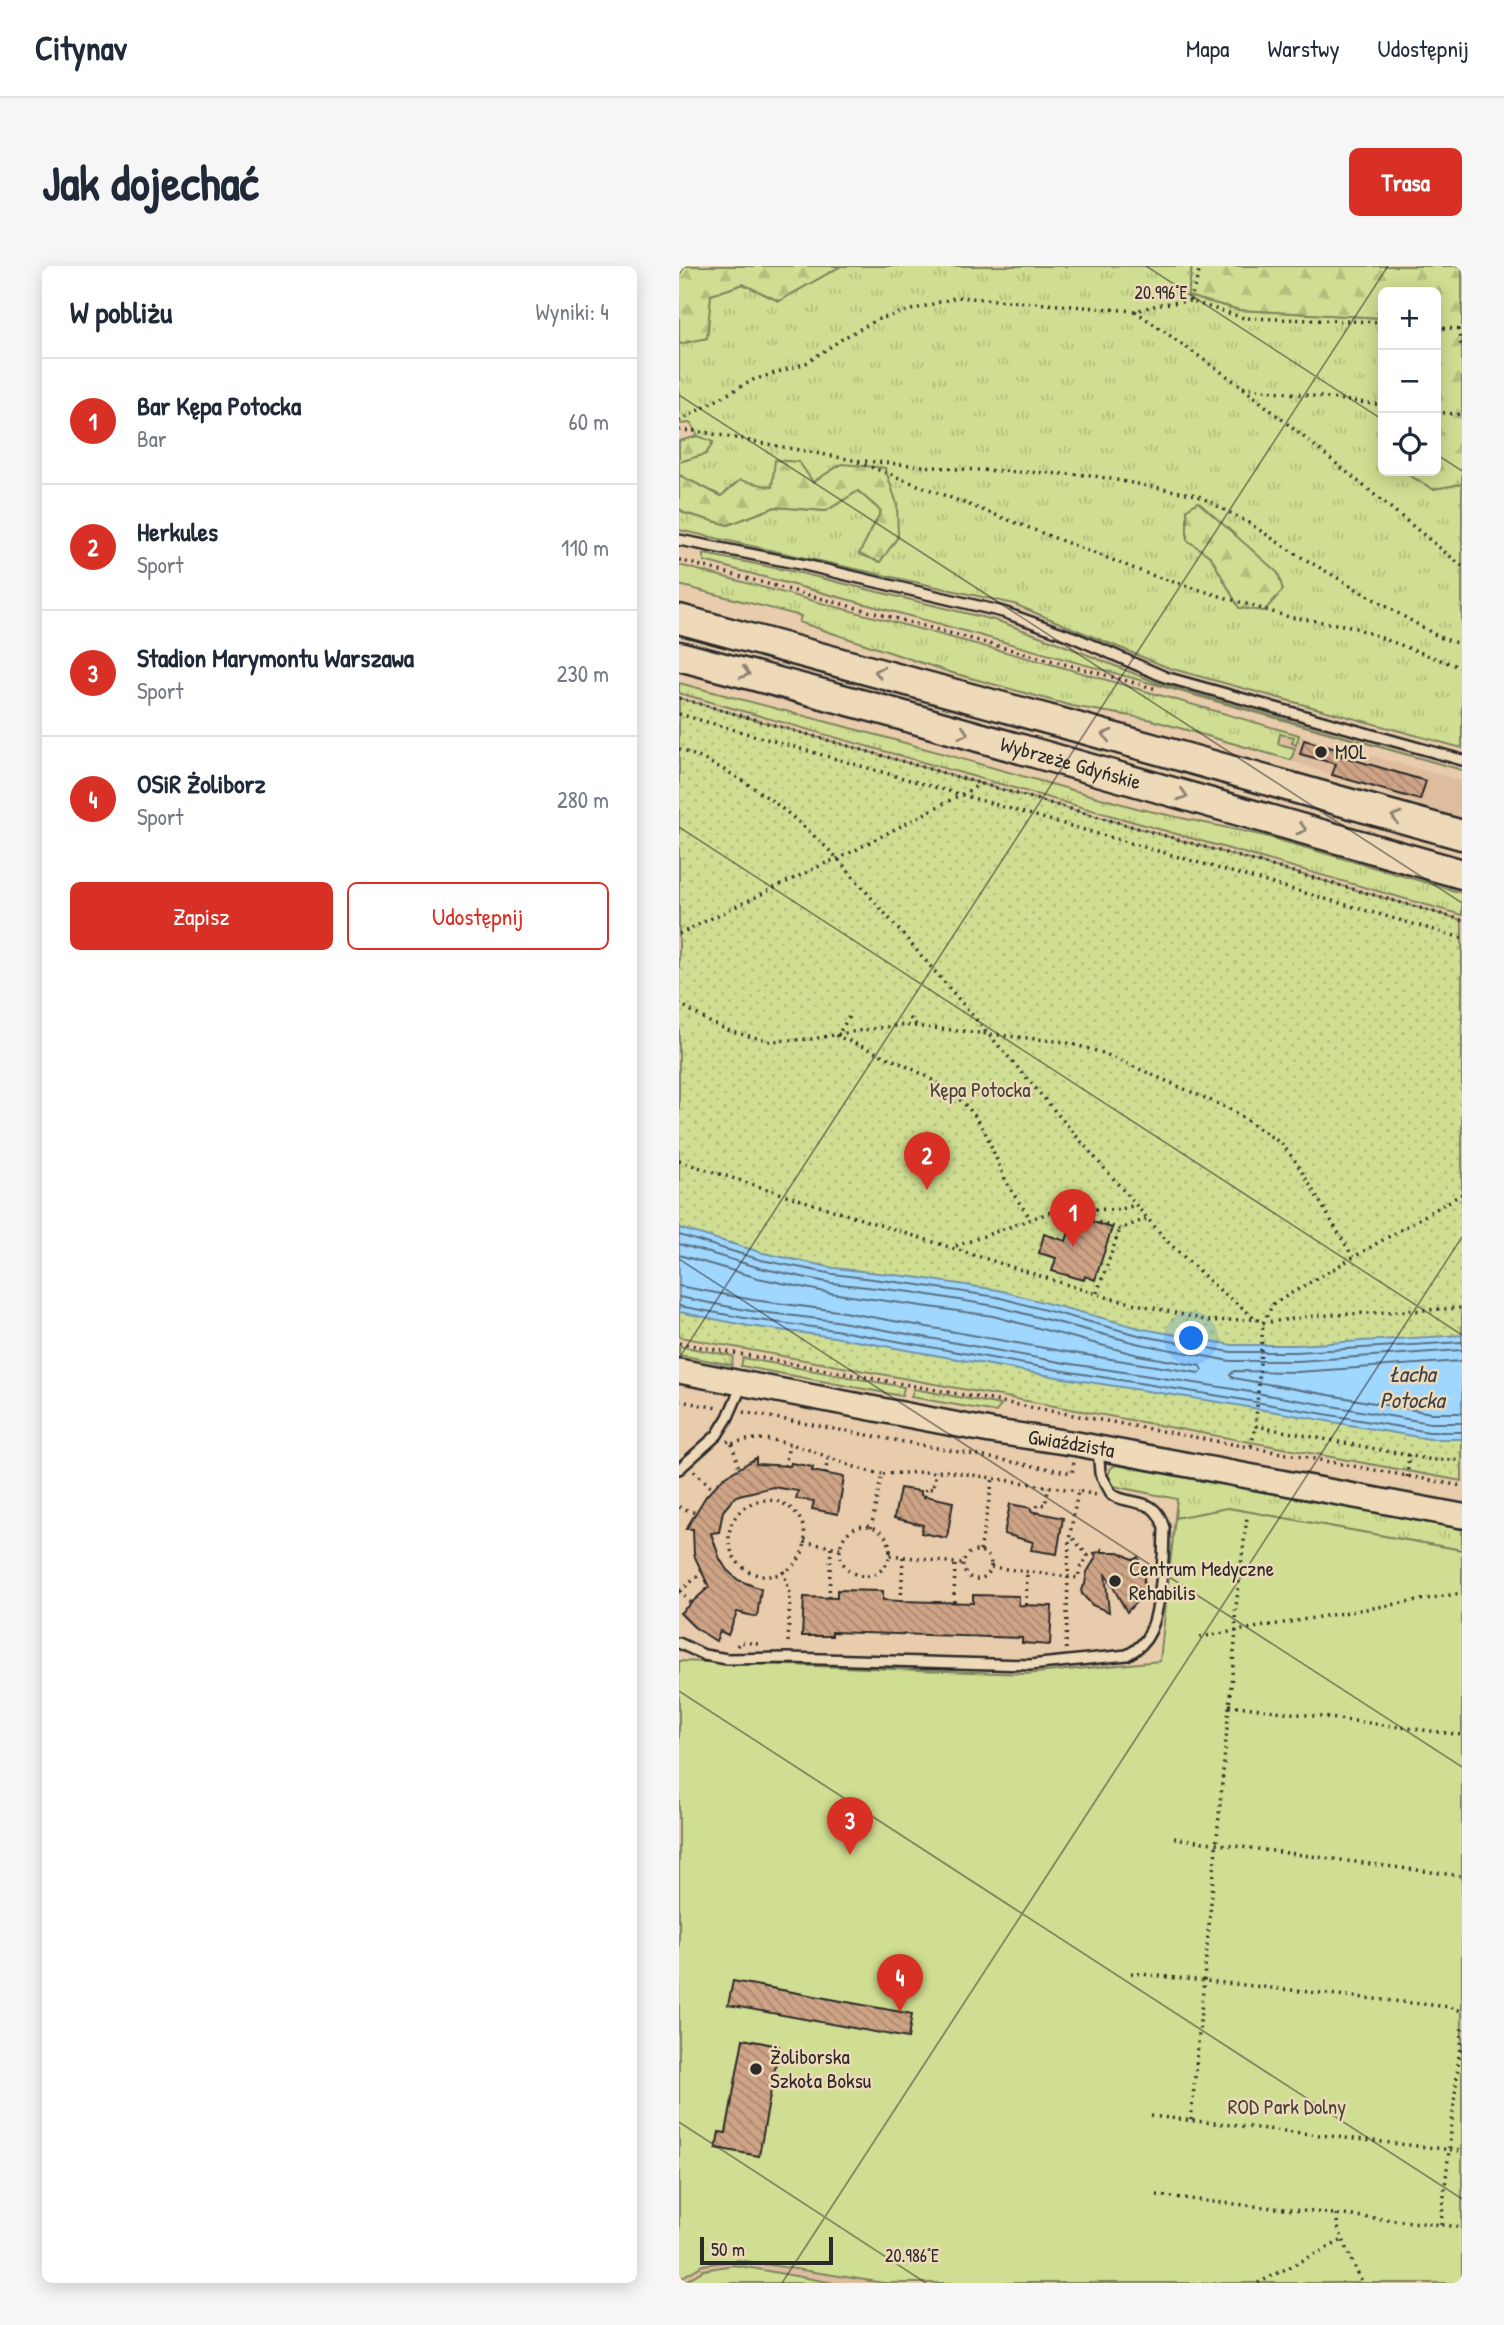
<!DOCTYPE html>
<html lang="pl">
<meta charset="utf-8">
<style>
:root{--surface:#fff;--page:#f6f6f7;--text:#1f2937;--muted:#747a83;--line:#e0e1e3;--accent:#d93025}
body{margin:0;font-family:"Patrick Hand",sans-serif;background:var(--page);color:var(--text)}
.controls{position:absolute;right:21px;top:21px;display:grid;overflow:hidden;border-radius:10px;box-shadow:0 4px 18px #0003}
.controls button{width:63px;height:63px;display:grid;place-items:center;padding:0;border:0;border-bottom:2px solid var(--line);background:var(--surface);color:var(--text);font:35px sans-serif}
.scale{position:absolute;left:21px;bottom:18px;width:133px;box-sizing:border-box;padding-left:7px;border:4px solid #2b2b2b;border-top:0;font-size:19px;line-height:24px;white-space:nowrap;color:#2b2b2b;-webkit-text-stroke:5px #eed9b8;paint-order:stroke}
.you{position:absolute;left:513px;top:1073px;width:24px;height:24px;margin:-18px;border:5px solid #fff;border-radius:50%;background:#1a73e8;box-shadow:0 0 0 10px #1a73e833}
.badge{display:grid;place-items:center;width:46px;height:46px;border-radius:50%;background:var(--accent);color:#fff;font-size:23px;font-weight:700}
.pin{position:absolute;translate:-50% -58px;filter:drop-shadow(0 2px 4px #0008)}
.pin::after{content:'';position:absolute;top:37px;width:24px;height:21px;background:inherit;clip-path:polygon(0 0,100% 0,50% 100%)}
.list{margin:0;padding:0;list-style:none}
h2{display:flex;justify-content:space-between;align-items:center;height:91px;margin:0;padding:0 28px;font-size:30px}
h2 small{font-size:23px;font-weight:400;color:var(--muted)}
.list li{display:grid;grid-template-columns:46px 1fr auto;gap:21px;align-items:center;box-sizing:border-box;height:126px;padding:0 28px;border-top:2px solid var(--line)}
.list b{display:block;font-size:26px;white-space:nowrap}
.list p{margin:0;font-size:23px;white-space:nowrap;color:var(--muted)}
.list em{font-size:23px;font-style:normal;color:var(--muted)}
.actions{display:flex;gap:14px;padding:21px 28px}
.actions a{flex:1;padding:16px 0;border:2px solid var(--accent);border-radius:10px;text-align:center;font-size:24px;color:var(--accent)}
.actions .main{background:var(--accent);color:#fff}
.icon{flex:none;width:38px;height:38px;fill:none;stroke:currentColor;stroke-width:2;stroke-linecap:round;stroke-linejoin:round}
.map{position:relative;flex:none;width:783px;height:2017px;overflow:hidden;border-radius:10px}
header{display:flex;align-items:center;gap:42px;box-sizing:border-box;height:98px;padding:0 35px;background:var(--surface);border-bottom:2px solid var(--line)}
header strong{font-size:33px}
nav{display:flex;gap:38px;margin-inline-start:auto;font-size:24px}
.intro{display:flex;align-items:center;justify-content:space-between;box-sizing:border-box;height:168px;padding:0 42px}
h1{margin:0;font-size:49px}
.button{padding:18px 32px;border-radius:10px;background:var(--accent);color:#fff;font-size:24px;font-weight:700}
main{display:flex;gap:42px;padding:0 42px}
aside{flex:1;background:var(--surface);border-radius:10px;box-shadow:0 4px 18px #0003}
.map>svg:first-child{display:block}
.built{fill:#ddbd9e}
.grass{fill:url(#grass-tufts);stroke:#7d845e;stroke-width:2}
.forest{fill:url(#forest-firs);stroke:#7d845e;stroke-width:2}
.park{fill:url(#park-dots);stroke:#7d845e;stroke-width:2}
.garden{fill:#cfde92;stroke:#7d845e;stroke-width:2}
.water{fill:#a0d7ff;stroke:#7192aa;stroke-width:2}
.lines{fill:none;stroke-linecap:round;stroke-linejoin:round}
.shore{stroke:#5a7080;stroke-width:2}
.building{fill:url(#building-back-hatch);stroke:#2b2b2b;stroke-width:2}
.service-casing{stroke:#2b2b2b;stroke-width:14}
.tertiary-casing{stroke:#2b2b2b;stroke-width:28}
.primary-casing{stroke:#2b2b2b;stroke-width:33}
.path{stroke:#2b2b2b;stroke-width:3.5;stroke-dasharray:2 5;stroke-linecap:butt}
.service{stroke:#eed9b8;stroke-width:9}
.tertiary{stroke:#eed9b8;stroke-width:23}
.primary{stroke:#eed9b8;stroke-width:28}
.oneway{stroke:#8c8272}
.ticks{fill:none;stroke:#2b2b2b;stroke-width:2;stroke-opacity:0.45}
.poi-dot{fill:#2b2b2b;stroke:#eed9b8;stroke-width:2.5}
.labels{text-anchor:middle;stroke-width:5;stroke-linejoin:round;paint-order:stroke}
.poi-label{font-size:21px;fill:#2b2b2b;stroke:#eed9b8;text-anchor:start}
.street-label{font-size:21px;fill:#2b2b2b;stroke:#eed9b8}
.park-label{font-size:21px;fill:#44463a;stroke:#eed9b8}
.water-label{font-size:23px;font-style:italic;fill:#3d454b;stroke:#eed9b8}
.ticks-label{font-size:18px;text-anchor:middle;fill:#2b2b2b;stroke:#eed9b8;stroke-width:5;stroke-linejoin:round;paint-order:stroke}
</style>
<header>
<strong>Citynav</strong>
<nav><a>Mapa</a><a>Warstwy</a><a>Udostępnij</a></nav>
</header>
<div class="intro"><h1>Jak dojechać</h1><a class="button">Trasa</a></div>
<main>
<aside>
<h2>W pobliżu<small>Wyniki: 4</small></h2>
<ul class="list">
<li><span class="badge">1</span><div><b>Bar Kępa Potocka</b><p>Bar</p></div><em>60 m</em></li>
<li><span class="badge">2</span><div><b>Herkules</b><p>Sport</p></div><em>110 m</em></li>
<li><span class="badge">3</span><div><b>Stadion Marymontu Warszawa</b><p>Sport</p></div><em>230 m</em></li>
<li><span class="badge">4</span><div><b>OSiR Żoliborz</b><p>Sport</p></div><em>280 m</em></li>
</ul>
<div class="actions"><a class="main">Zapisz</a><a>Udostępnij</a></div>
</aside>
<div class="map">
<svg width="783" height="2017" viewBox="0 0 783 2017">
<defs>
<pattern id="grass-tufts" width="24" height="20" patternUnits="userSpaceOnUse" patternTransform="scale(1.75)"><rect width="24" height="20" fill="#cfde92"/><path d="M3 7l-1-3M5 7V3M7 7l1-3M15 17l-1-3M17 17v-4M19 17l1-3" fill="none" stroke="#b2bf7e"/></pattern>
<pattern id="forest-firs" width="22" height="20" patternUnits="userSpaceOnUse" patternTransform="scale(1.75)"><rect width="22" height="20" fill="#cfde92"/><path d="M5 1l3.5 6h-7zM16 11l3.5 6h-7z" fill="#b2bf7e"/></pattern>
<pattern id="park-dots" width="8" height="8" patternUnits="userSpaceOnUse" patternTransform="scale(1.75)"><rect width="8" height="8" fill="#cfde92"/><path d="M2 2h.1M6 6h.1" fill="none" stroke="#b2bf7e" stroke-width="1.8" stroke-linecap="round"/></pattern>
<pattern id="building-back-hatch" width="6" height="6" patternUnits="userSpaceOnUse" patternTransform="scale(1.75)"><rect width="6" height="6" fill="#cfa486"/><path d="M-1 5l2 2M0 0l6 6M5-1l2 2" fill="none" stroke="#a8866e"/></pattern>
</defs>
<rect width="100%" height="100%" fill="#e9ccab"/>
<filter id="ink" filterUnits="userSpaceOnUse"><feTurbulence type="fractalNoise" baseFrequency=".0143" numOctaves="2"/><feDisplacementMap in="SourceGraphic" scale="14" xChannelSelector="R" yChannelSelector="G"/><feConvolveMatrix kernelMatrix="1 2 1 2 8 2 1 2 1" color-interpolation-filters="sRGB"/></filter>
<g filter="url(#ink)">
<!-- built -->
<g class="built">
<path d="M 597,463 L 783,515 L 783,553 L 589,487 Z"/>
<path d="M 59,1994 L 109,2003 L 120,2002 L 205,2017 L 0,2017 L 0,2013 L 4,2010 L 24,1999 Z"/>
</g>
<!-- grass -->
<g class="grass">
<path d="M 162,0 L 513,0 L 509,30 L 561,44 L 704,52 L 704,205 L 723,205 L 754,223 L 783,218 L 783,482 L 490,402 L 335,338 L 0,264 L 0,242 L 5,247 L 49,259 L 96,241 L 147,245 L 179,225 L 202,245 L 218,238 L 163,198 L 134,216 L 97,194 L 93,221 L 42,230 L 0,209 L 0,196 L 27,188 L 34,177 L 19,170 L 12,157 L 0,158 L 0,78 L 28,72 L 31,29 L 64,18 L 100,35 Z"/>
<path d="M 25,288 L 117,306 L 319,355 L 374,375 L 481,418 L 783,504 L 253,356 L 25,295 Z"/>
<path d="M 0,299 L 375,399 L 620,469 L 617,479 L 613,477 L 615,471 L 601,468 L 599,478 L 616,482 L 612,494 L 469,453 L 393,440 L 270,406 L 120,356 L 122,350 L 0,319 Z"/>
<path d="M 0,417 L 194,468 L 461,543 L 586,570 L 783,627 L 783,649 L 0,427 Z"/>
<path d="M 0,1080 L 54,1090 L 53,1099 L 0,1089 Z"/>
<path d="M 64,1092 L 225,1121 L 223,1130 L 62,1100 Z"/>
<path d="M 235,1123 L 322,1139 L 317,1146 L 232,1131 Z"/>
<path d="M 437,1199 L 783,1263 L 783,1284 L 549,1242 L 496,1252 L 498,1233 L 434,1220 L 429,1209 L 432,1202 Z"/>
</g>
<!-- forest -->
<g class="forest">
<path d="M 0,0 L 162,0 L 100,35 L 64,18 L 32,29 L 28,72 L 0,78 Z"/>
<path d="M 513,0 L 783,0 L 783,218 L 754,223 L 723,205 L 757,205 L 757,26 L 704,26 L 704,52 L 561,44 L 509,30 Z"/>
<path d="M 19,170 L 34,176 L 27,188 L 0,196 L 0,175 Z"/>
<path d="M 96,194 L 120,196 L 134,216 L 163,198 L 206,202 L 218,238 L 219,271 L 201,296 L 180,288 L 202,245 L 179,225 L 147,245 L 96,241 L 49,259 L 5,247 L 0,242 L 0,209 L 42,230 L 61,214 L 93,221 Z"/>
<path d="M 519,236 L 599,307 L 604,324 L 585,345 L 560,342 L 532,291 L 508,274 L 508,243 Z"/>
</g>
<!-- park -->
<path class="park" d="M 0,432 L 783,654 L 783,1215 L 0,1071 Z"/>
<!-- garden -->
<g class="garden">
<path d="M 549,1242 L 783,1284 L 783,2017 L 205,2017 L 59,1994 L 24,1999 L 0,2013 L 0,1395 L 346,1408 L 481,1395 L 496,1252 Z"/>
<path d="M 54,1999 L 67,2001 L 155,2017 L 3,2017 L 25,2004 Z"/>
</g>
<!-- water -->
<path class="water" d="M 0,962 L 84,987 L 155,1002 L 234,1011 L 319,1024 L 464,1063 L 553,1079 L 617,1079 L 783,1069 L 783,1173 L 750,1173 L 546,1137 L 384,1112 L 155,1071 L 70,1060 L 0,1046 Z"/>
<g class="lines">
<!-- shore -->
<g class="shore">
<path d="M 0,969 L 82,994 L 154,1008 L 233,1018 L 318,1031 L 463,1070 L 552,1086 L 617,1086 L 783,1076"/>
<path d="M 0,978 L 81,1002 L 152,1017 L 232,1026 L 316,1040 L 461,1078 L 551,1095 L 618,1095 L 783,1084"/>
<path d="M 0,989 L 79,1012 L 151,1027 L 314,1050 L 459,1089 L 521,1100 L 524,1104 L 520,1107 L 388,1086 L 159,1045 L 74,1034 L 0,1020"/>
<path d="M 0,1031 L 72,1045 L 157,1055 L 386,1097 L 548,1122 L 751,1157 L 783,1157"/>
<path d="M 0,1040 L 71,1053 L 156,1064 L 385,1105 L 547,1131 L 750,1166 L 783,1166"/>
<path d="M 783,1095 L 618,1106 L 555,1105 L 551,1109 L 554,1112 L 752,1147 L 783,1147"/>
</g>
</g>
<!-- building -->
<g class="building">
<path d="M 625,474 L 664,485 L 662,490 L 747,515 L 741,534 L 653,509 L 657,498 L 621,488 Z"/>
<path d="M 395,950 L 433,962 L 416,1014 L 406,1010 L 405,1014 L 373,1005 L 377,992 L 360,987 L 365,968 L 387,975 Z"/>
<path d="M 77,1192 L 77,1198 L 111,1200 L 112,1197 L 134,1201 L 133,1205 L 165,1211 L 159,1248 L 133,1243 L 135,1235 L 117,1233 L 119,1225 L 94,1221 L 60,1229 L 55,1232 L 44,1245 L 40,1266 L 32,1267 L 41,1293 L 48,1304 L 59,1314 L 82,1323 L 78,1351 L 58,1346 L 49,1369 L 41,1365 L 37,1375 L 15,1361 L 1,1347 L 30,1321 L 15,1289 L 14,1263 L 7,1263 L 27,1230 L 44,1212 Z"/>
<path d="M 221,1222 L 242,1225 L 242,1229 L 274,1236 L 268,1272 L 242,1267 L 244,1259 L 215,1252 Z"/>
<path d="M 331,1238 L 352,1242 L 352,1245 L 384,1252 L 378,1288 L 352,1284 L 354,1276 L 325,1268 Z"/>
<path d="M 423,1282 L 423,1286 L 440,1286 L 455,1294 L 459,1291 L 465,1309 L 465,1321 L 458,1335 L 448,1346 L 426,1307 L 430,1346 L 413,1339 L 403,1328 L 402,1324 L 406,1318 L 408,1306 L 417,1291 L 415,1287 L 421,1286 Z"/>
<path d="M 158,1324 L 204,1325 L 204,1334 L 222,1335 L 294,1337 L 294,1329 L 340,1330 L 340,1339 L 373,1340 L 371,1379 L 343,1377 L 343,1372 L 153,1366 L 153,1370 L 123,1370 L 125,1331 L 158,1332 Z"/>
<path d="M 54,1715 L 233,1748 L 229,1772 L 49,1739 Z"/>
<path d="M 64,1773 L 100,1780 L 80,1890 L 37,1882 L 40,1866 L 47,1867 Z"/>
</g>
<g class="lines">
<defs>
<g id="service">
<path d="M 0,274 L 126,299 L 324,346 L 394,371 L 486,411 L 783,494"/>
<path d="M 0,1203 L 38,1169 L 49,1151 L 63,1119"/>
<path d="M 0,1377 L 25,1389 L 48,1393 L 109,1392 L 351,1399 L 448,1389 C 458,1384 466,1377 471,1366 C 482,1344 485,1287 485,1262 C 476,1230 457,1241 433,1229 L 421,1207 L 419,1182"/>
</g>
<g id="tertiary">
<path id="s1" d="M 0,1105 L 311,1165 L 398,1178 L 783,1250"/>
</g>
<g id="primary">
<path d="M 0,353 L 383,457 L 783,569"/>
<path id="s2" d="M 0,390 L 204,444 L 783,608"/>
</g>
</defs>
<!-- service casing -->
<use href="#service" class="service-casing"/>
<!-- tertiary casing -->
<use href="#tertiary" class="tertiary-casing"/>
<!-- primary casing -->
<use href="#primary" class="primary-casing"/>
<!-- path -->
<g class="path">
<path d="M 511,35 L 522,0"/>
<path d="M 456,45 L 562,120 L 783,300"/>
<path d="M 757,61 L 783,64"/>
<path d="M 779,63 L 783,83"/>
<path d="M 564,121 L 704,139"/>
<path d="M 757,146 L 783,149"/>
<path d="M 0,155 L 74,114 L 127,97 L 166,71 L 200,53 L 279,31 L 456,45 L 482,38 L 511,35 L 565,52 L 704,56"/>
<path d="M 0,164 L 18,165 L 174,194 L 278,203 L 410,209 L 518,229 L 570,257 L 612,285 L 760,371 L 783,379"/>
<path d="M 179,196 L 472,309 L 610,351 L 671,360 L 783,402"/>
<path d="M 0,294 L 478,423"/>
<path d="M 0,432 L 783,654"/>
<path d="M 0,448 L 783,672"/>
<path d="M 0,483 C 64,508 111,545 159,593 L 487,974 L 537,1021 L 577,1053"/>
<path d="M 0,668 L 149,596 L 159,593 L 302,518"/>
<path d="M 0,737 L 32,757 L 53,766 L 91,775 L 133,773 L 184,764 L 224,759 L 386,776 L 424,787 L 553,844 L 603,878 L 617,896 L 674,991"/>
<path d="M 170,751 L 158,770 C 205,791 275,813 302,859 C 311,874 316,892 324,908 C 331,925 342,939 352,953"/>
<path d="M 231,752 L 239,761"/>
<path d="M 0,895 L 427,1031 L 531,1055 L 577,1053 L 584,1057 L 634,1050 L 783,1042"/>
<path d="M 783,928 L 594,1038 L 584,1057 L 577,1153 L 577,1160 L 754,1194 L 783,1194"/>
<path d="M 411,947 L 413,954 L 441,963 L 467,953"/>
<path d="M 277,980 L 369,947 L 387,943 L 411,947 L 416,943 L 439,944 L 456,939"/>
<path d="M 418,1027 L 441,963"/>
<path d="M 0,1077 L 783,1220"/>
<path d="M 0,1135 L 39,1142"/>
<path d="M 64,1146 L 393,1207 L 395,1196"/>
<path d="M 48,1176 L 50,1175 L 53,1178 C 100,1159 156,1201 203,1208"/>
<path d="M 53,1178 L 61,1205"/>
<path d="M 572,1180 L 577,1160"/>
<path d="M 106,1200 L 110,1179"/>
<path d="M 15,1205 L 34,1223"/>
<path d="M 146,1208 L 149,1193"/>
<path d="M 728,1211 L 730,1189"/>
<path d="M 245,1232 L 247,1222 L 254,1223 L 257,1205"/>
<circle cx="88" cy="1272" r="38"/>
<path d="M 0,1241 L 20,1248"/>
<path d="M 357,1248 L 359,1238 L 366,1239 L 370,1221"/>
<circle cx="186" cy="1285" r="25"/>
<path d="M 192,1262 L 203,1208 L 267,1205 L 399,1225"/>
<path d="M 125,1276 L 161,1282"/>
<path d="M 301,1285 L 314,1212"/>
<circle cx="298" cy="1299" r="14"/>
<path d="M 211,1289 L 284,1298"/>
<path d="M 312,1301 L 399,1312 L 401,1302 L 409,1290 L 392,1270"/>
<path d="M 104,1305 L 111,1327 L 109,1379"/>
<path d="M 0,1325 L 12,1337"/>
<path d="M 1,1325 L 23,1307"/>
<path d="M 150,1332 L 152,1281"/>
<path d="M 222,1335 L 224,1291"/>
<path d="M 275,1336 L 276,1297"/>
<path d="M 347,1339 L 348,1306"/>
<path d="M 521,1371 L 783,1327"/>
<path d="M 58,1380 L 61,1376 L 80,1378"/>
<path d="M 387,1383 L 390,1274 L 399,1225 L 417,1229"/>
<path d="M 550,1439 L 783,1469"/>
<path d="M 495,1572 L 783,1610"/>
<path d="M 452,1707 L 771,1741 L 783,1745"/>
<path d="M 472,1850 L 783,1885"/>
<path d="M 512,1854 L 557,1365 L 556,1349 L 568,1251"/>
<path d="M 478,1929 L 536,1936 L 783,1961"/>
<path d="M 657,1948 L 659,1962 L 683,2017"/>
<path d="M 762,1959 L 783,1762"/>
<path d="M 579,2017 L 664,1974"/>
</g>
<!-- service -->
<use href="#service" class="service"/>
<!-- tertiary -->
<use href="#tertiary" class="tertiary"/>
<!-- primary -->
<use href="#primary" class="primary"/>
</g>
<!-- one-way arrows -->
<defs><path id="oneway-chevron" d="M-2-3.5L2.5 0L-2 3.5" fill="none" stroke-width="1.6" stroke-linecap="round" stroke-linejoin="round" transform="scale(1.75)"/></defs>
<g class="oneway">
<use href="#oneway-chevron" transform="translate(200 406) rotate(-165)"/>
<use href="#oneway-chevron" transform="translate(66 407) rotate(15)"/>
<use href="#oneway-chevron" transform="translate(285 467) rotate(16)"/>
<use href="#oneway-chevron" transform="translate(428 469) rotate(-164)"/>
<use href="#oneway-chevron" transform="translate(504 529) rotate(16)"/>
<use href="#oneway-chevron" transform="translate(717 551) rotate(-164)"/>
<use href="#oneway-chevron" transform="translate(623 563) rotate(16)"/>
</g>
</g>
<!-- ticks -->
<path class="ticks" d="M 467,0 L 704,154M 0,8 L 5,0M 0,129 L 783,637M 757,188 L 783,205M 0,561 L 783,1069M 0,993 L 783,1501M 0,1092 L 709,0M 0,1425 L 783,1933M 0,1856 L 247,2017M 103,2017 L 783,971"/>
<!-- markers -->
<g class="poi-dot">
<circle cx="642" cy="486" r="7"/>
<circle cx="436" cy="1315" r="7"/>
<circle cx="77" cy="1803" r="7"/>
</g>
<g class="labels">
<!-- poi labels -->
<g class="poi-label">
<text x="656" y="493">MOL</text>
<text x="450" y="1310">Centrum Medyczne<tspan x="450" dy="24">Rehabilis</tspan></text>
<text x="91" y="1798">Żoliborska<tspan x="91" dy="24">Szkoła Boksu</tspan></text>
</g>
<!-- street labels -->
<g class="street-label">
<text dy="7" stroke="none"><textPath href="#s2" startOffset="406">Wybrzeże Gdyńskie</textPath></text>
<text dy="7" stroke="none"><textPath href="#s1" startOffset="399">Gwiaździsta</textPath></text>
</g>
<!-- park labels -->
<g class="park-label">
<text x="301" y="831">Kępa Potocka</text>
<text x="608" y="1848">ROD Park Dolny</text>
</g>
<!-- water labels -->
<g class="water-label">
<text x="733" y="1116">Łacha<tspan x="733" dy="26">Potocka</tspan></text>
</g>
</g>
<g class="ticks-label">
<text x="482" y="33">20.996°E</text>
<text x="233" y="1996">20.986°E</text>
</g>
</svg>
<div class="controls">
<button>+</button>
<button>−</button>
<button><svg class="icon" aria-label="locate" viewBox="0 0 24 24"><circle cx="12" cy="12" r="6"/><path d="M12 2v4M12 18v4M2 12h4M18 12h4"/></svg></button>
</div>
<div class="scale">50 m</div>
<div class="you"></div>
<div class="pin badge" style="left:394px;top:981px">1</div>
<div class="pin badge" style="left:248px;top:924px">2</div>
<div class="pin badge" style="left:171px;top:1589px">3</div>
<div class="pin badge" style="left:221px;top:1746px">4</div>
</div>
</main>
